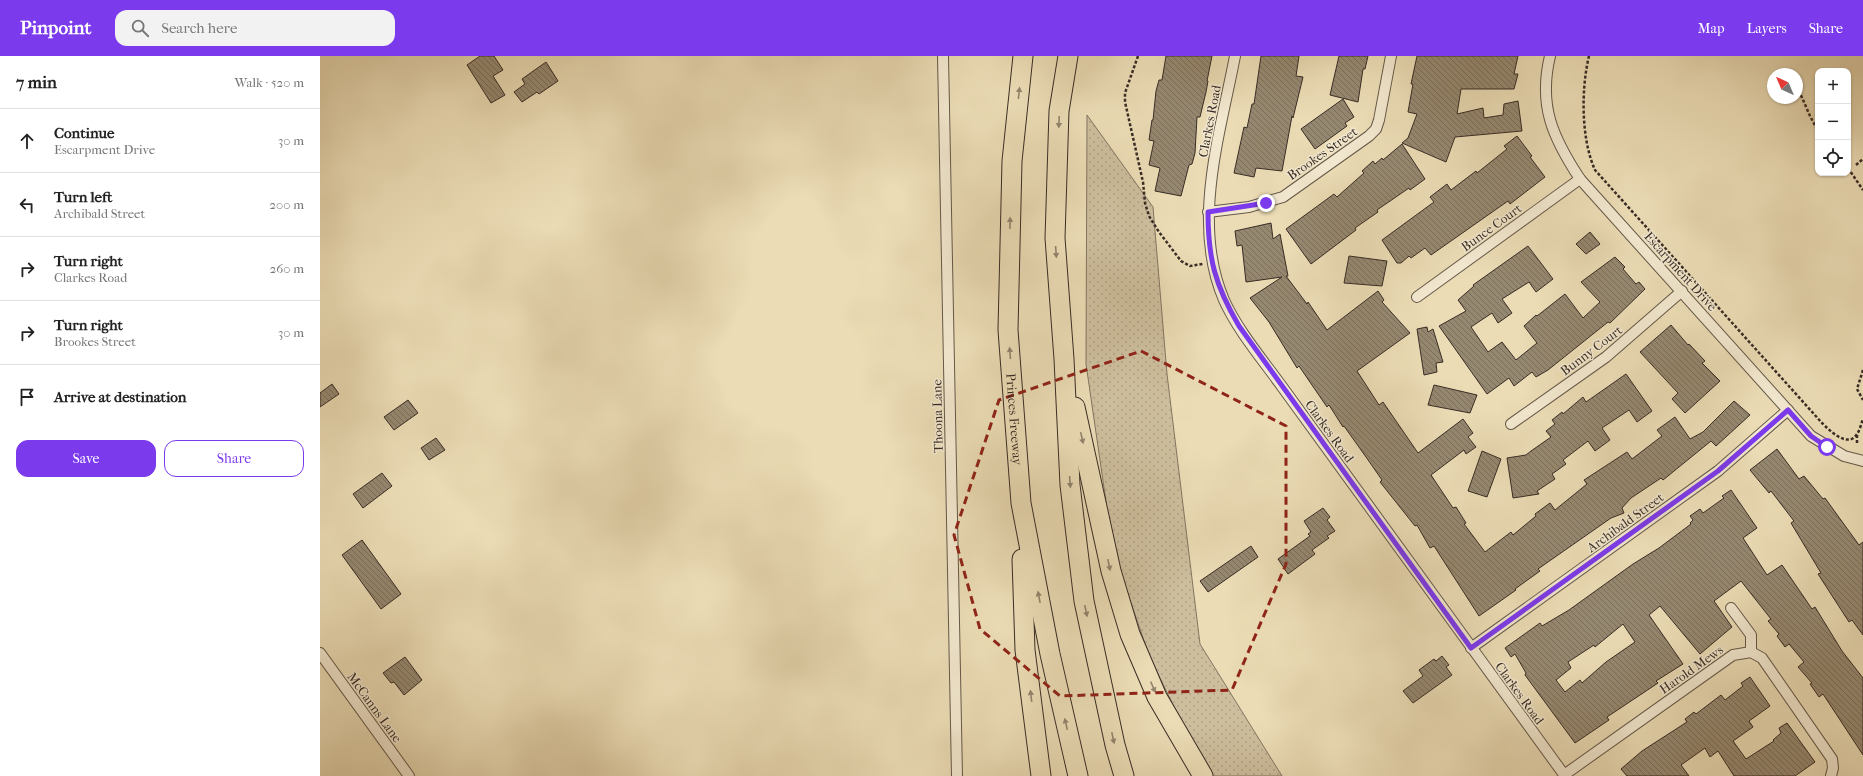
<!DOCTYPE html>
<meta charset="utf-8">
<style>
:root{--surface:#fff;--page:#f2f2f2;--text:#222;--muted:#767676;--line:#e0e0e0;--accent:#7c3aed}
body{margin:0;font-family:"IM FELL French Canon",serif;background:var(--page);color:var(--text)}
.controls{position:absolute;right:12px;top:12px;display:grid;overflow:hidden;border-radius:8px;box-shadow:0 1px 3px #0004}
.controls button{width:36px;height:36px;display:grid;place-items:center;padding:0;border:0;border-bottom:1px solid var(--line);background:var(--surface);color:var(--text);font:20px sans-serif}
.compass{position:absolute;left:1447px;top:12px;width:36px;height:36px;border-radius:50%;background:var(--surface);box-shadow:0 1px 3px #0004;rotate:316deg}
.stop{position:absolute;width:12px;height:12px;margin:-9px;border:3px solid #7c3aed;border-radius:50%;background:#fff}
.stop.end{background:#7c3aed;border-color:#fff;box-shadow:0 1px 4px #0008}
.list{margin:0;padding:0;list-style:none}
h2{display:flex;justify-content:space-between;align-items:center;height:52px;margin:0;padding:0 16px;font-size:17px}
h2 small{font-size:13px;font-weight:400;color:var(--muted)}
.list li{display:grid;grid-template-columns:26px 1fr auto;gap:12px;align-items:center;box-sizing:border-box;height:64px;padding:0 16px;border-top:1px solid var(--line)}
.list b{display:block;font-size:15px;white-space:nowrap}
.list p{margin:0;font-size:13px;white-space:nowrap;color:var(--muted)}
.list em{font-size:13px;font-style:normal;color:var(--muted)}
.actions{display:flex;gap:8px;padding:12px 16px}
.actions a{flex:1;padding:9px 0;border:1px solid var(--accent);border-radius:12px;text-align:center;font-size:14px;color:var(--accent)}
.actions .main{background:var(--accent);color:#fff}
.icon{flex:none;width:22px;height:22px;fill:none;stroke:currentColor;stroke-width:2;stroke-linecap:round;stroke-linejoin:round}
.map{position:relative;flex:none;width:1543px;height:720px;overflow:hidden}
header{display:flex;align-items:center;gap:24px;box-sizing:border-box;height:56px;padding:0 20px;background:var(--accent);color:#fff}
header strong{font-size:19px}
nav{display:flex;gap:22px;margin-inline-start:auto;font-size:14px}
.search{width:280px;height:36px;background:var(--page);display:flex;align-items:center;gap:10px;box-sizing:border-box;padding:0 14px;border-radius:12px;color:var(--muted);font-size:15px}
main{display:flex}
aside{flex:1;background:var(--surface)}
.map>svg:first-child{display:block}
.grass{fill:url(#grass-dots);stroke:#827561}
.building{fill:url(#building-back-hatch);stroke:#382c25;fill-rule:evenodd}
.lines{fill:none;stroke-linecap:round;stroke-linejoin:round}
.minor-casing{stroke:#655849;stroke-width:12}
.motorway-casing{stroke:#382c25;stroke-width:21}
.path{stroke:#382c25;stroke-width:2.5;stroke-dasharray:3 2;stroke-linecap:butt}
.minor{stroke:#f2e8cf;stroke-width:10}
.motorway{stroke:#ebdcb5;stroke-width:19}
.oneway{fill:#92846d}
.route{stroke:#7c3aed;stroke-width:5}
.marked{fill:none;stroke:#8f2418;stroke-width:3;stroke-dasharray:8 5;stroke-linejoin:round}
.labels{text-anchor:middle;stroke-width:3;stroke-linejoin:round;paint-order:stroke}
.street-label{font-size:13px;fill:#382c25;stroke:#f2e8cf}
</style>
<header>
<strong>Pinpoint</strong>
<div class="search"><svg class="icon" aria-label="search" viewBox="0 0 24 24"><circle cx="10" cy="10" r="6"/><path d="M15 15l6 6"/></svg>Search here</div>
<nav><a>Map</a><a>Layers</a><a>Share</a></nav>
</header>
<main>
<aside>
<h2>7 min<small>Walk · 520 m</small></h2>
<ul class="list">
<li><svg class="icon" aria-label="ahead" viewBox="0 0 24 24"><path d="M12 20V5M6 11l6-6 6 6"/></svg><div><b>Continue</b><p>Escarpment Drive</p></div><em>30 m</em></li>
<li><svg class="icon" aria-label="left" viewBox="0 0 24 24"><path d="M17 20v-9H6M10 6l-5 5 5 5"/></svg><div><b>Turn left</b><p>Archibald Street</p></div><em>200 m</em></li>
<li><svg class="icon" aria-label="right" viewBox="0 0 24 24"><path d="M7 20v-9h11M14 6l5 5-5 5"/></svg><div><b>Turn right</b><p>Clarkes Road</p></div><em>260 m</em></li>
<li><svg class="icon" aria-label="right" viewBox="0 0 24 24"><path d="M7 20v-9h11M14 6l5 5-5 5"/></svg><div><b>Turn right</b><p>Brookes Street</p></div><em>30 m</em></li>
<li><svg class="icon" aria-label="arrive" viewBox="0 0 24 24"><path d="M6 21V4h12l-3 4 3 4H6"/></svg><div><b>Arrive at destination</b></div></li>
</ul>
<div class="actions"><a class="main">Save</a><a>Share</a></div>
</aside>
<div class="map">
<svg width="1543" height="720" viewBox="0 0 1543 720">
<defs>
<pattern id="grass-dots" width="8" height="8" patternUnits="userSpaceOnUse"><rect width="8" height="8" fill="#cdbe9d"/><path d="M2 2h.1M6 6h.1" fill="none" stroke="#b1a387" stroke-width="1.8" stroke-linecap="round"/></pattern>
<pattern id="building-back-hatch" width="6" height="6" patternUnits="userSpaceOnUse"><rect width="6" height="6" fill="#958870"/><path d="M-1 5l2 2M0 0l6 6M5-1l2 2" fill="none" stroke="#7b6f5c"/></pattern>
</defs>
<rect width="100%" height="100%" fill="#ebdcb5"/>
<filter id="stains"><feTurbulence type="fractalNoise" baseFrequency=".005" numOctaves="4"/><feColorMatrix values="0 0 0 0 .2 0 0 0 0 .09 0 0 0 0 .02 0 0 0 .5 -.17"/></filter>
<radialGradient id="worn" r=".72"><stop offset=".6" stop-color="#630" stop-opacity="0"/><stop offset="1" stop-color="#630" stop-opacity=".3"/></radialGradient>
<!-- grass -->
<path class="grass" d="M 767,59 L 833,151 L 847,318 L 880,588 L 962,720 L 893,720 L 871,685 L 830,602 L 800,515 L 790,473 L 766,308 Z"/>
<!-- building -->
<g class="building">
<path d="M 160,0 L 174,0 L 183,14 L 173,20 L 185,39 L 171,47 L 147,9 Z"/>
<path d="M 846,0 L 892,0 L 887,25 L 888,25 L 886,36 L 880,61 L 877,61 L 875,97 L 872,108 L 869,109 L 861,140 L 835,135 L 840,112 L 829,109 L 834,85 L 829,84 L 832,64 L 833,64 L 836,35 L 839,24 L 842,24 Z"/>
<path d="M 941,0 L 979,0 L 976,20 L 983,21 L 973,62 L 972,60 L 962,115 L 936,112 L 934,121 L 914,117 L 924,71 L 927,72 L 932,48 L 934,48 Z"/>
<path d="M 1019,0 L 1048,0 L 1045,13 L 1043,13 L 1038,46 L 1010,39 Z"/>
<path d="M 1097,0 L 1198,0 L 1194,18 L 1198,18 L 1194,33 L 1141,33 L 1137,58 L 1163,52 L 1164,62 L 1183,59 L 1184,48 L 1198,45 L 1202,75 L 1135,81 L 1126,106 L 1082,87 L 1088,82 L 1097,58 L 1088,56 L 1093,28 L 1091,28 Z"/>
<path d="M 226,6 L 238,25 L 219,38 L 217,36 L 202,46 L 194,36 L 205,28 L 202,23 Z"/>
<path d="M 1023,43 L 1034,61 L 1025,67 L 1027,70 L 995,93 L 981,73 Z"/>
<path d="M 1197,80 L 1212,100 L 1210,101 L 1225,121 L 1190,148 L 1188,145 L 1111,199 L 1105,192 L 1091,202 L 1089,200 L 1081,207 L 1077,207 L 1062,184 L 1114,146 L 1110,141 L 1127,128 L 1131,134 L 1156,115 L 1157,117 L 1187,93 L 1184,90 Z"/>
<path d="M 1082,88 L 1105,123 L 1090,134 L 1089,132 L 1057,154 L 1058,156 L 1035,172 L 1036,174 L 991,208 L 966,173 L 1014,138 L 1017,141 L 1044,117 L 1042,115 L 1053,105 L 1055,108 L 1062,102 L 1063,104 Z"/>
<path d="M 951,167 L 953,183 L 960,178 L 968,220 L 966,220 L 987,248 L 988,246 L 1007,274 L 1058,235 L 1064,244 L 1062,246 L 1090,277 L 1037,315 L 1059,349 L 1063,346 L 1098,397 L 1143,363 L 1153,377 L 1148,381 L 1156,391 L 1146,398 L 1144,394 L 1111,419 L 1133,452 L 1136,451 L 1146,467 L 1144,468 L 1165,496 L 1191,476 L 1193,479 L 1216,460 L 1215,458 L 1230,447 L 1235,454 L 1267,428 L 1264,424 L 1307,396 L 1312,403 L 1342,380 L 1337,374 L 1355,361 L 1370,383 L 1383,376 L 1414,345 L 1430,359 L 1396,390 L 1391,385 L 1343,424 L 1341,422 L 1311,442 L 1302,452 L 1304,457 L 1291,462 L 1238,499 L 1218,513 L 1220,515 L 1195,533 L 1196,534 L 1159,560 L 1114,490 L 1110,492 L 1097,469 L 1095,470 L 1060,426 L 1062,424 L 1046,401 L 1024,370 L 1023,371 L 1009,349 L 1007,351 L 979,310 L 977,312 L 949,266 L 930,242 L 962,221 L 926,226 L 922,189 L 917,190 L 915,175 Z"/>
<path d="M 1270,176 L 1280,188 L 1266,198 L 1256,188 Z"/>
<path d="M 1208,190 L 1233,223 L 1216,236 L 1209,226 L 1182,243 L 1192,257 L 1178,267 L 1172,257 L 1151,271 L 1168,296 L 1182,286 L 1196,304 L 1217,287 L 1204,270 L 1216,259 L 1217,260 L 1245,238 L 1263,262 L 1280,246 L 1261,226 L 1295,201 L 1305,211 L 1303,213 L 1316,228 L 1319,226 L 1325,233 L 1290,267 L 1288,266 L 1228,314 L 1216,321 L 1212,316 L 1194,330 L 1189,322 L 1167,338 L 1119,270 L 1146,255 L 1138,244 L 1154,230 L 1153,229 Z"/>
<path d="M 1029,200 L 1067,205 L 1062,230 L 1024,227 Z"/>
<path d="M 1351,269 L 1368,289 L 1369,288 L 1385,305 L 1382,307 L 1400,325 L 1365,357 L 1352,343 L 1358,337 L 1320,296 Z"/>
<path d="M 1107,271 L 1108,276 L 1113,273 L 1123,306 L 1116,307 L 1117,316 L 1104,319 L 1097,273 Z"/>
<path d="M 1306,318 L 1332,355 L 1317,366 L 1309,354 L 1282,372 L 1290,384 L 1275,395 L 1268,385 L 1243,404 L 1246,408 L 1232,418 L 1235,423 L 1217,435 L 1219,438 L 1193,442 L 1187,402 L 1206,399 L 1211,395 L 1231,381 L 1226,375 L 1235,368 L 1232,364 L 1242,356 L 1243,358 L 1263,341 L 1266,346 Z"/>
<path d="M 12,328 L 19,338 L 0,351 L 0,337 Z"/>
<path d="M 1114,329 L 1157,339 L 1150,357 L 1108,349 Z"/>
<path d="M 88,344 L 98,357 L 74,374 L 64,361 Z"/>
<path d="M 116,382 L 125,394 L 109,404 L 101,392 Z"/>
<path d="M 1457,393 L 1479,423 L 1484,420 L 1503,443 L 1505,442 L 1539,489 L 1543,486 L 1543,579 L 1532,564 L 1529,566 L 1498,518 L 1501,517 L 1471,467 L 1474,465 L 1451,435 L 1449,437 L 1430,414 Z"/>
<path d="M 1162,395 L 1181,403 L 1167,441 L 1148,435 Z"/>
<path d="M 62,417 L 72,430 L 43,452 L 33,438 Z"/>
<path d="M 1411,434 L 1437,472 L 1423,482 L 1447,519 L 1462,509 L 1492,553 L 1495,551 L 1522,595 L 1543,622 L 1543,699 L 1503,638 L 1499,641 L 1490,628 L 1492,627 L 1478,611 L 1484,606 L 1469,588 L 1465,591 L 1457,580 L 1459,578 L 1448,565 L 1451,563 L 1421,525 L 1394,545 L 1412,571 L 1380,598 L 1340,550 L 1329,559 L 1363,608 L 1336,625 L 1338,627 L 1287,661 L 1289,664 L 1255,687 L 1205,619 L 1206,617 L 1195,598 L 1191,601 L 1185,592 L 1220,567 L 1222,570 L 1249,554 L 1313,508 L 1339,492 L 1371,468 L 1370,467 L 1373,464 L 1370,460 L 1380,453 L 1383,457 L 1404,442 L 1402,440 ZM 1303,568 L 1315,586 L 1286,606 L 1262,627 L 1260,624 L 1245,636 L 1236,624 L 1251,612 L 1248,606 L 1274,589 L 1275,591 Z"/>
<path d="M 1003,452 L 1010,461 L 1007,464 L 1015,475 L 1007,480 L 1009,482 L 992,494 L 995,498 L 968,518 L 958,503 L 990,480 L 988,478 L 991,476 L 984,465 Z"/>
<path d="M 42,484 L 81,538 L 61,553 L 22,499 Z"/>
<path d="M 931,490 L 938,501 L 888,536 L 880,525 Z"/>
<path d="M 1122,600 L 1129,609 L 1126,611 L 1132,619 L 1093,647 L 1083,635 L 1103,620 L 1099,614 L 1114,603 L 1116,605 Z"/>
<path d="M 85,601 L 102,624 L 84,639 L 74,626 L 71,627 L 63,617 Z"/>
<path d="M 1430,621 L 1450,650 L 1429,665 L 1433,671 L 1413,685 L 1426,703 L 1454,685 L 1453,684 L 1461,677 L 1459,672 L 1467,667 L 1495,706 L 1475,720 L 1414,720 L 1398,695 L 1390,701 L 1385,692 L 1361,709 L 1369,720 L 1307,720 L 1301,713 L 1322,695 L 1367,666 L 1365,663 L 1374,656 L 1376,658 L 1401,639 L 1405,644 L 1423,630 L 1421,627 Z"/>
</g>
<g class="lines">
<defs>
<g id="minor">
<path d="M 623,0 L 637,720"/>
<path d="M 915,0 C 900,79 871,167 904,244 C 918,275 943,304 963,332 L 1245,720"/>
<path d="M 1230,0 C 1218,50 1233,82 1260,123 L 1491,380 L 1524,400 L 1543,405"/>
<path d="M 888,156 L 929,151 L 963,141 L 1049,80 L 1056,73 L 1059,64 L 1071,0"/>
<path d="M 1097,241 L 1260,123"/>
<path d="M 1191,368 L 1286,301 L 1362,235"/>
<path d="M 1411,552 L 1431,579 L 1431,596"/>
<path d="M 1151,592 L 1398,415 L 1468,354"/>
<path d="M 0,597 L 89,720"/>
<path d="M 1244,719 L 1413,599 L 1431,596 L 1442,602 L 1512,703 L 1513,712 L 1511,720"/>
</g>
<g id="motorway">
<path id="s1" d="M 703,0 L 692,105 L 688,274 L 701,447 L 730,598 L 758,720"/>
<path d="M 748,0 L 739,55 L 735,182 L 744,303 L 750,429 L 764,545 L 795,689 L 804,720"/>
<path d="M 755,351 L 791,515 L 810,578 L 837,641 L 883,720"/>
<path d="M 702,503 L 705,594 L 721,720"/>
</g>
</defs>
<!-- minor casing -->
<use href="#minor" class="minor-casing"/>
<!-- motorway casing -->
<use href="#motorway" class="motorway-casing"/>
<!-- path -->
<g class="path">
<path d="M 818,0 L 805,37 L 805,46 L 823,126 L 825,147 L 829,160 L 839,176 L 861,205 L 870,210 L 883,208"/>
<path d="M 1269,0 C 1261,33 1261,83 1275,114 L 1502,367 C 1509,374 1528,393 1537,378 C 1540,374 1541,368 1543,363"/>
<path d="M 1477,30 L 1490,60 L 1498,75"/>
<path d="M 1536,109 L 1543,103"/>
<path d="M 1528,112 L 1543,134"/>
<path d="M 1543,314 L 1537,333 L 1543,344"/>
<path d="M 1537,379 L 1537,387"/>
</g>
<!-- minor -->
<use href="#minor" class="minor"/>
<!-- motorway -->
<use href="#motorway" class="motorway"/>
</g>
<!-- one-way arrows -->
<defs><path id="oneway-solid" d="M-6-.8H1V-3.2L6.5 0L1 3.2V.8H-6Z"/></defs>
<g class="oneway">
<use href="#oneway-solid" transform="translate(699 37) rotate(-84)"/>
<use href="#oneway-solid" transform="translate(739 66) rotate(92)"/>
<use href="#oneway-solid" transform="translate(690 167) rotate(-89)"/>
<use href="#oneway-solid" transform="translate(736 196) rotate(86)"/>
<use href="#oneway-solid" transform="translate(690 297) rotate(-94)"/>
<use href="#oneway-solid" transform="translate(762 382) rotate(77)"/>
<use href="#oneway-solid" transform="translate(750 426) rotate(86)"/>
<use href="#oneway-solid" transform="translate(789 509) rotate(78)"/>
<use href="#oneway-solid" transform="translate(719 541) rotate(-101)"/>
<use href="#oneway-solid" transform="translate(766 555) rotate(78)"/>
<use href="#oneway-solid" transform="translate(833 631) rotate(67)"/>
<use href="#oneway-solid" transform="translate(711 640) rotate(-97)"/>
<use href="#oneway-solid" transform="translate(746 668) rotate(-103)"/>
<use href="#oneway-solid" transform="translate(793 682) rotate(78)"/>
</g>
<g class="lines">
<!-- route -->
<path class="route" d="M 946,147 L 888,156 C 888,203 895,229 919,270 L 1151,592 L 1398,415 L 1468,354 L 1491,380 L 1507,391"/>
</g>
<!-- marked area -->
<path class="marked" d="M 821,295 L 966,370 L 966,508 L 912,634 L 740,640 L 660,573 L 634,479 L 679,344 Z"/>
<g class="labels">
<!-- street labels -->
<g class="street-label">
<text transform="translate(889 65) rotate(-79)" y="5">Clarkes Road</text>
<text transform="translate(1002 97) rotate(-35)" y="5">Brookes Street</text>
<text transform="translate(1171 171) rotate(-36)" y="5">Bunce Court</text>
<text transform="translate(1361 215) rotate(48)" y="5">Escarpment Drive</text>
<text transform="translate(1271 294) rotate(-37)" y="5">Bunny Court</text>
<text transform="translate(617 360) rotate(-91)" y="5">Thoona Lane</text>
<text dy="5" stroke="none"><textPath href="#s1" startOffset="364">Princes Freeway</textPath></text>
<text transform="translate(1010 375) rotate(54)" y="5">Clarkes Road</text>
<text transform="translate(1305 466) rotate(-36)" y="5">Archibald Street</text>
<text transform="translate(1371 613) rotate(-35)" y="5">Harold Mews</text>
<text transform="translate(1200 637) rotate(54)" y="5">Clarkes Road</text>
<text transform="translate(55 651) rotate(54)" y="5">McCanns Lane</text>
</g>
</g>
<rect width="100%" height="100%" filter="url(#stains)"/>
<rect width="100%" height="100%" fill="url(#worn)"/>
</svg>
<div class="controls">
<button>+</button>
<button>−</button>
<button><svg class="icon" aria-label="locate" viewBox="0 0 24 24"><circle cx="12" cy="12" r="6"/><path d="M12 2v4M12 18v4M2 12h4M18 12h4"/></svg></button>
</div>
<svg class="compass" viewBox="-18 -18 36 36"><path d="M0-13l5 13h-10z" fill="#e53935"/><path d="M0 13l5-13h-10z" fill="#767676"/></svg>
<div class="stop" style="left:1507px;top:391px"></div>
<div class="stop end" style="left:946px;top:147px"></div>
</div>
</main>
